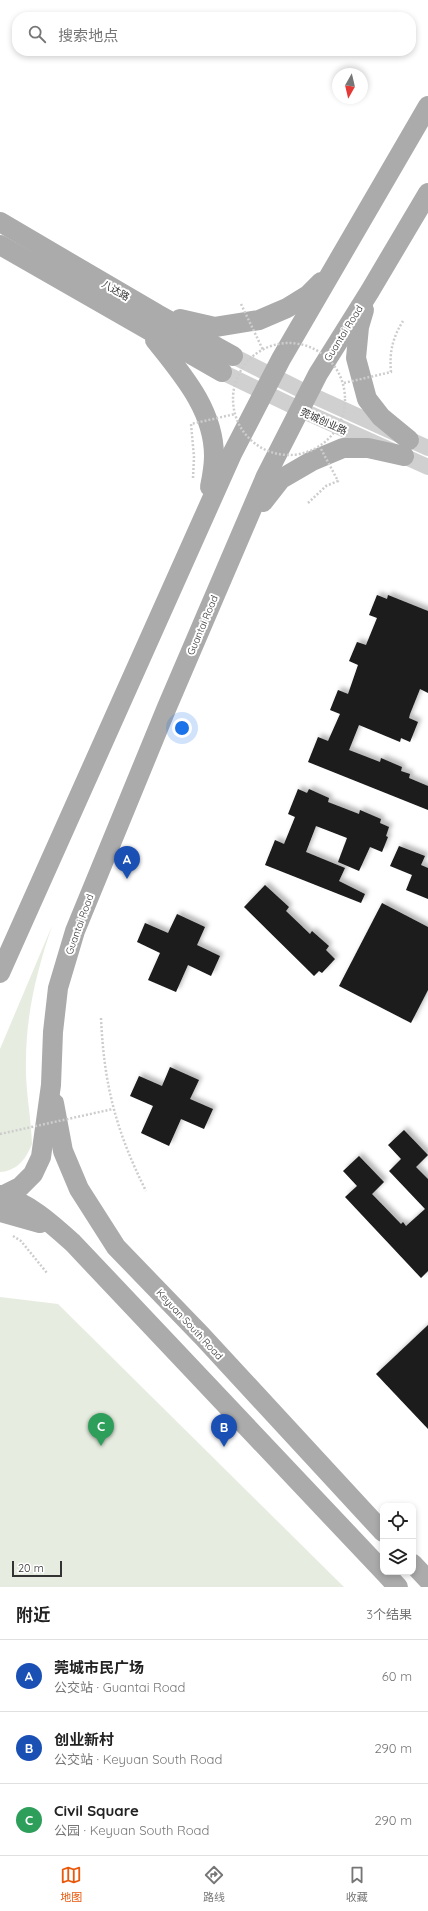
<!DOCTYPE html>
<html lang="zh">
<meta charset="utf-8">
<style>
:root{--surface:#fff;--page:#f6f6f6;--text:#222;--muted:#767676;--line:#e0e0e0;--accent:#ea580c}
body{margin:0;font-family:Quicksand,"Noto Sans SC",sans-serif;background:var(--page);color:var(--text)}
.controls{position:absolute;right:12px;bottom:12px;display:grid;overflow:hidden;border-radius:8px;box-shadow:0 2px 6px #0003}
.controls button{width:36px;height:36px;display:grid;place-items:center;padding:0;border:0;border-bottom:1px solid var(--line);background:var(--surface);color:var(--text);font:20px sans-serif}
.compass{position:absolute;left:332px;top:68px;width:36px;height:36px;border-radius:50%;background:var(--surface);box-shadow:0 2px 6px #0003;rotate:188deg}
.scale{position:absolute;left:12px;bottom:10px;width:50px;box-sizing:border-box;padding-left:4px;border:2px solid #333;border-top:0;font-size:11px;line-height:14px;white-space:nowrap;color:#333;-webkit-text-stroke:3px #fff;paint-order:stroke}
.you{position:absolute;left:182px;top:728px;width:14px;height:14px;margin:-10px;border:3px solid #fff;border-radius:50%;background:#1a73e8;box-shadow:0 0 0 6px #1a73e833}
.badge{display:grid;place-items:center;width:26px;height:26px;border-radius:50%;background:var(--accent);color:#fff;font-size:13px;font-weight:700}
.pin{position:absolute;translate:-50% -33px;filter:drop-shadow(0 1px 2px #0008)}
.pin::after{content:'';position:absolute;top:21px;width:14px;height:12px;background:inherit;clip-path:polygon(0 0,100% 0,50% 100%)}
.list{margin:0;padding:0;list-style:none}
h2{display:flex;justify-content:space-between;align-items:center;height:52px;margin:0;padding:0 16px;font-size:17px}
h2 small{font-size:13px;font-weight:400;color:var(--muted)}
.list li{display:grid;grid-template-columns:26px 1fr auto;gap:12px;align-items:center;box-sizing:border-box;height:72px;padding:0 16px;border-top:1px solid var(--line)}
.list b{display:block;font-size:15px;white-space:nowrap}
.list p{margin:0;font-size:13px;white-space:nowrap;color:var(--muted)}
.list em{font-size:13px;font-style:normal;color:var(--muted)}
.icon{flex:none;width:22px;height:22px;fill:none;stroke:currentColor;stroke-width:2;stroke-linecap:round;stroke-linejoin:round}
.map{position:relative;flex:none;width:428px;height:1587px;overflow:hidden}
.search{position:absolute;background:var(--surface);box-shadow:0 2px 6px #0003;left:12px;right:12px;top:12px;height:44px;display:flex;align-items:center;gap:10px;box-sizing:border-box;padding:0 14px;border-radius:16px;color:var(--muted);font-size:15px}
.sheet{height:268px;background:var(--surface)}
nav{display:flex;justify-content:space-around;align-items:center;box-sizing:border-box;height:56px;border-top:1px solid var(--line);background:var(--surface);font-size:11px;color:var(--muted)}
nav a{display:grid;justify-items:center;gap:2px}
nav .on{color:var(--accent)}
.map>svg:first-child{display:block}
.green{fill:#e6ecdf}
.building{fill:#1a1a1a;filter:url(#shadow)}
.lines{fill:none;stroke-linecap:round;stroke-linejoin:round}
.path{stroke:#cdcdcd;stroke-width:2.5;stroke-dasharray:2 2;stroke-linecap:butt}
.minor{stroke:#d0d0d0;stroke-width:16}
.major{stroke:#ababab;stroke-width:20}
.path-bridge{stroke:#cdcdcd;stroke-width:2.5;stroke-dasharray:2 2;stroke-linecap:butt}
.labels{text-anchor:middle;stroke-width:4;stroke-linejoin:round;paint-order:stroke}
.street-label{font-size:10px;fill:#333;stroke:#fff}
</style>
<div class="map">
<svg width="428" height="1587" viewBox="0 0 428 1587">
<defs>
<filter id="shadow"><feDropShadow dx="3.5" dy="-3.5" stdDeviation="2" flood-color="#0004"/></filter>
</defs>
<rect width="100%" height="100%" fill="#fff"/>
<!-- green -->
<g class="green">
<path d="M 52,926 C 37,970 26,1014 26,1061 C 25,1089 31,1116 32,1144 C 26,1159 17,1171 0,1172 L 0,1049 Z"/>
<path d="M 0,1297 L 58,1304 L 344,1587 L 0,1587 Z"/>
</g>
<!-- building -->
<g class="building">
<path d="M 377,595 L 387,599 L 388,595 L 428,611 L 428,693 L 420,689 L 410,714 L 409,718 L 418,722 L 410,742 L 401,738 L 400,742 L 359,725 L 349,750 L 380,762 L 381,758 L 402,767 L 401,771 L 410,774 L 409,778 L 428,786 L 428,810 L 308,762 L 318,737 L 328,741 L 340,714 L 330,710 L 338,690 L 348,694 L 358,665 L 349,661 L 357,642 L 366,645 L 377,618 L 369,615 Z"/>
<path d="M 298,789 L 307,793 L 309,789 L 329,798 L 328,802 L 359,814 L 360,810 L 381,819 L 380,823 L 389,827 L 386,836 L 388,837 L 382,852 L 370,847 L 359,871 L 338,862 L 347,838 L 316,826 L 306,852 L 345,868 L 339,881 L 365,894 L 361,903 L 265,865 L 275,840 L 284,844 L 295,817 L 288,814 Z"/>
<path d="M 399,846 L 425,856 L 421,865 L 428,868 L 428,899 L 406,890 L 412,875 L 390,866 Z"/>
<path d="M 265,885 L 289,907 L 286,911 L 310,934 L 312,931 L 329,946 L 326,950 L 335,959 L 322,973 L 319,971 L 314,976 L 244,907 Z"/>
<path d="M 382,903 L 428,927 L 428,990 L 411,1023 L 339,986 Z"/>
<path d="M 177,914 L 205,927 L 197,945 L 220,956 L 211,976 L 188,965 L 176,992 L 148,980 L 160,953 L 137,942 L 145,923 L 168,933 Z"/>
<path d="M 170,1067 L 199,1080 L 190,1099 L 213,1109 L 204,1129 L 181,1119 L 169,1146 L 141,1133 L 153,1106 L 130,1096 L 139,1076 L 162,1086 Z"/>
<path d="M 404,1130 L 428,1155 L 416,1167 L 428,1179 L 428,1271 L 421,1278 L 345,1197 L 357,1186 L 343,1171 L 359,1156 L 384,1182 L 372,1194 L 401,1224 L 403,1222 L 406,1226 L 425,1209 L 389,1171 L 401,1159 L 388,1145 Z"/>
<path d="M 428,1325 L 428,1429 L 376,1374 Z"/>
</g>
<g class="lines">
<!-- path -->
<g class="path">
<path d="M 101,1018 C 104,1085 116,1131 146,1191"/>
<path d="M 0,1133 L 0,1137"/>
<path d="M 13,1236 L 21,1241 L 47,1273"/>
</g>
<!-- minor -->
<g class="minor">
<path d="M 233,356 L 307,393 L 428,448"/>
<path d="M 222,372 L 299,409 L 428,467"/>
</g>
<!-- major -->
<g class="major">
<path d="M 0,222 L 157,314 L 233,356"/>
<path d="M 0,245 L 222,372"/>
<path d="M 364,310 L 359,327 L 356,358 L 367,399 L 381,417 L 409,440"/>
<path d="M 180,319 L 215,327 L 259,320 L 287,308 L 308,295 L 321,282"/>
<path d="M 155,340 C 182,374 214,410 214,456 C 214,466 212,477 210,487"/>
<path d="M 263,502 L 281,479 L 312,461 L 343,448 L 368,448 L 404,456"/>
<path d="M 0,973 L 232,454 L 281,359 L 428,106"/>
<path d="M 54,1103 L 63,1151 L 79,1189 L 116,1247 L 202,1336 L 383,1532"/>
<path d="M 0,1195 C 28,1202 52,1224 73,1243 L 383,1571"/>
<path d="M 0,1197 L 20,1187 L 33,1174 L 41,1157 L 51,1085 L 53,1032 L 58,988 L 75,931 L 167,707 L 266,476 L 318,374 L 370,291 L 428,193"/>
<path d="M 0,1212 L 40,1223"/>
<path d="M 413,1564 L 428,1580"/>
<path d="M 384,1572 L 398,1587"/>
</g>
<!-- path-bridge -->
<g class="path-bridge">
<path d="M 241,304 L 263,350"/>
<circle cx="289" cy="399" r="56"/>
<path d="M 344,383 L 391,372 C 389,352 393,337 403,321"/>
<path d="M 193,478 L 194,457 L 191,424 L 235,414"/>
<path d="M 308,503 L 326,486 L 338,481 L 320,447"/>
<path d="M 0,1134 L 113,1109"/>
</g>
</g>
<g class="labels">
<!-- street labels -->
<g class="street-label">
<text transform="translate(116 290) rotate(30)" y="4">八达路</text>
<text transform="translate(343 333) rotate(-58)" y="4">Guantai Road</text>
<text transform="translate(324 421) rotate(24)" y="4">莞城创业路</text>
<text transform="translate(202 625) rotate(-67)" y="4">Guantai Road</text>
<text transform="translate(79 924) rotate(-70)" y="4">Guantai Road</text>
<text transform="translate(190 1324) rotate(47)" y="4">Keyuan South Road</text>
</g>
</g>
</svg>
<div class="controls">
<button><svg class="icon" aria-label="locate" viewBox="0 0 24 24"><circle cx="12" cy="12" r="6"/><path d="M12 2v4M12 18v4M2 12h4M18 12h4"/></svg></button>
<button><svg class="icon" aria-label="layers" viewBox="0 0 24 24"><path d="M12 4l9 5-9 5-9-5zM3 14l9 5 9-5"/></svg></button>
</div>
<svg class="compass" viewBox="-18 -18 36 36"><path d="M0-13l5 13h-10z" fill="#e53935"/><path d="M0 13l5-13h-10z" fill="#767676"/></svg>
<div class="scale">20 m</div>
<div class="you"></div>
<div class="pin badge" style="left:127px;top:879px;background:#1a4fb4">A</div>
<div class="pin badge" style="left:224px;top:1447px;background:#1a4fb4">B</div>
<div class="pin badge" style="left:101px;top:1446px;background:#2e9e5b">C</div>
<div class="search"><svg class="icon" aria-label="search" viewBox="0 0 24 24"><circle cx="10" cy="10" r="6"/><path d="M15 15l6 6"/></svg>搜索地点</div>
</div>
<section class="sheet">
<h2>附近<small>3个结果</small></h2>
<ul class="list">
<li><span class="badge" style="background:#1a4fb4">A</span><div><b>莞城市民广场</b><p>公交站 · Guantai Road</p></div><em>60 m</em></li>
<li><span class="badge" style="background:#1a4fb4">B</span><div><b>创业新村</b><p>公交站 · Keyuan South Road</p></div><em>290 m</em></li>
<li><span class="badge" style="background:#2e9e5b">C</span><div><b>Civil Square</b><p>公园 · Keyuan South Road</p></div><em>290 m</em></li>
</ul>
</section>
<nav>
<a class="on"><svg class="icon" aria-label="map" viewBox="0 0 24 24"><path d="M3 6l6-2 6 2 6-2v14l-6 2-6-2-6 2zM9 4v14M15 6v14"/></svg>地图</a>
<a><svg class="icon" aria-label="directions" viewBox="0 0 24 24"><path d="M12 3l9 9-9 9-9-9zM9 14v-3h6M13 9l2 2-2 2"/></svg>路线</a>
<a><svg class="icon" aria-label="saved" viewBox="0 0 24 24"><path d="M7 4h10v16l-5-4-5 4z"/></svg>收藏</a>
</nav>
